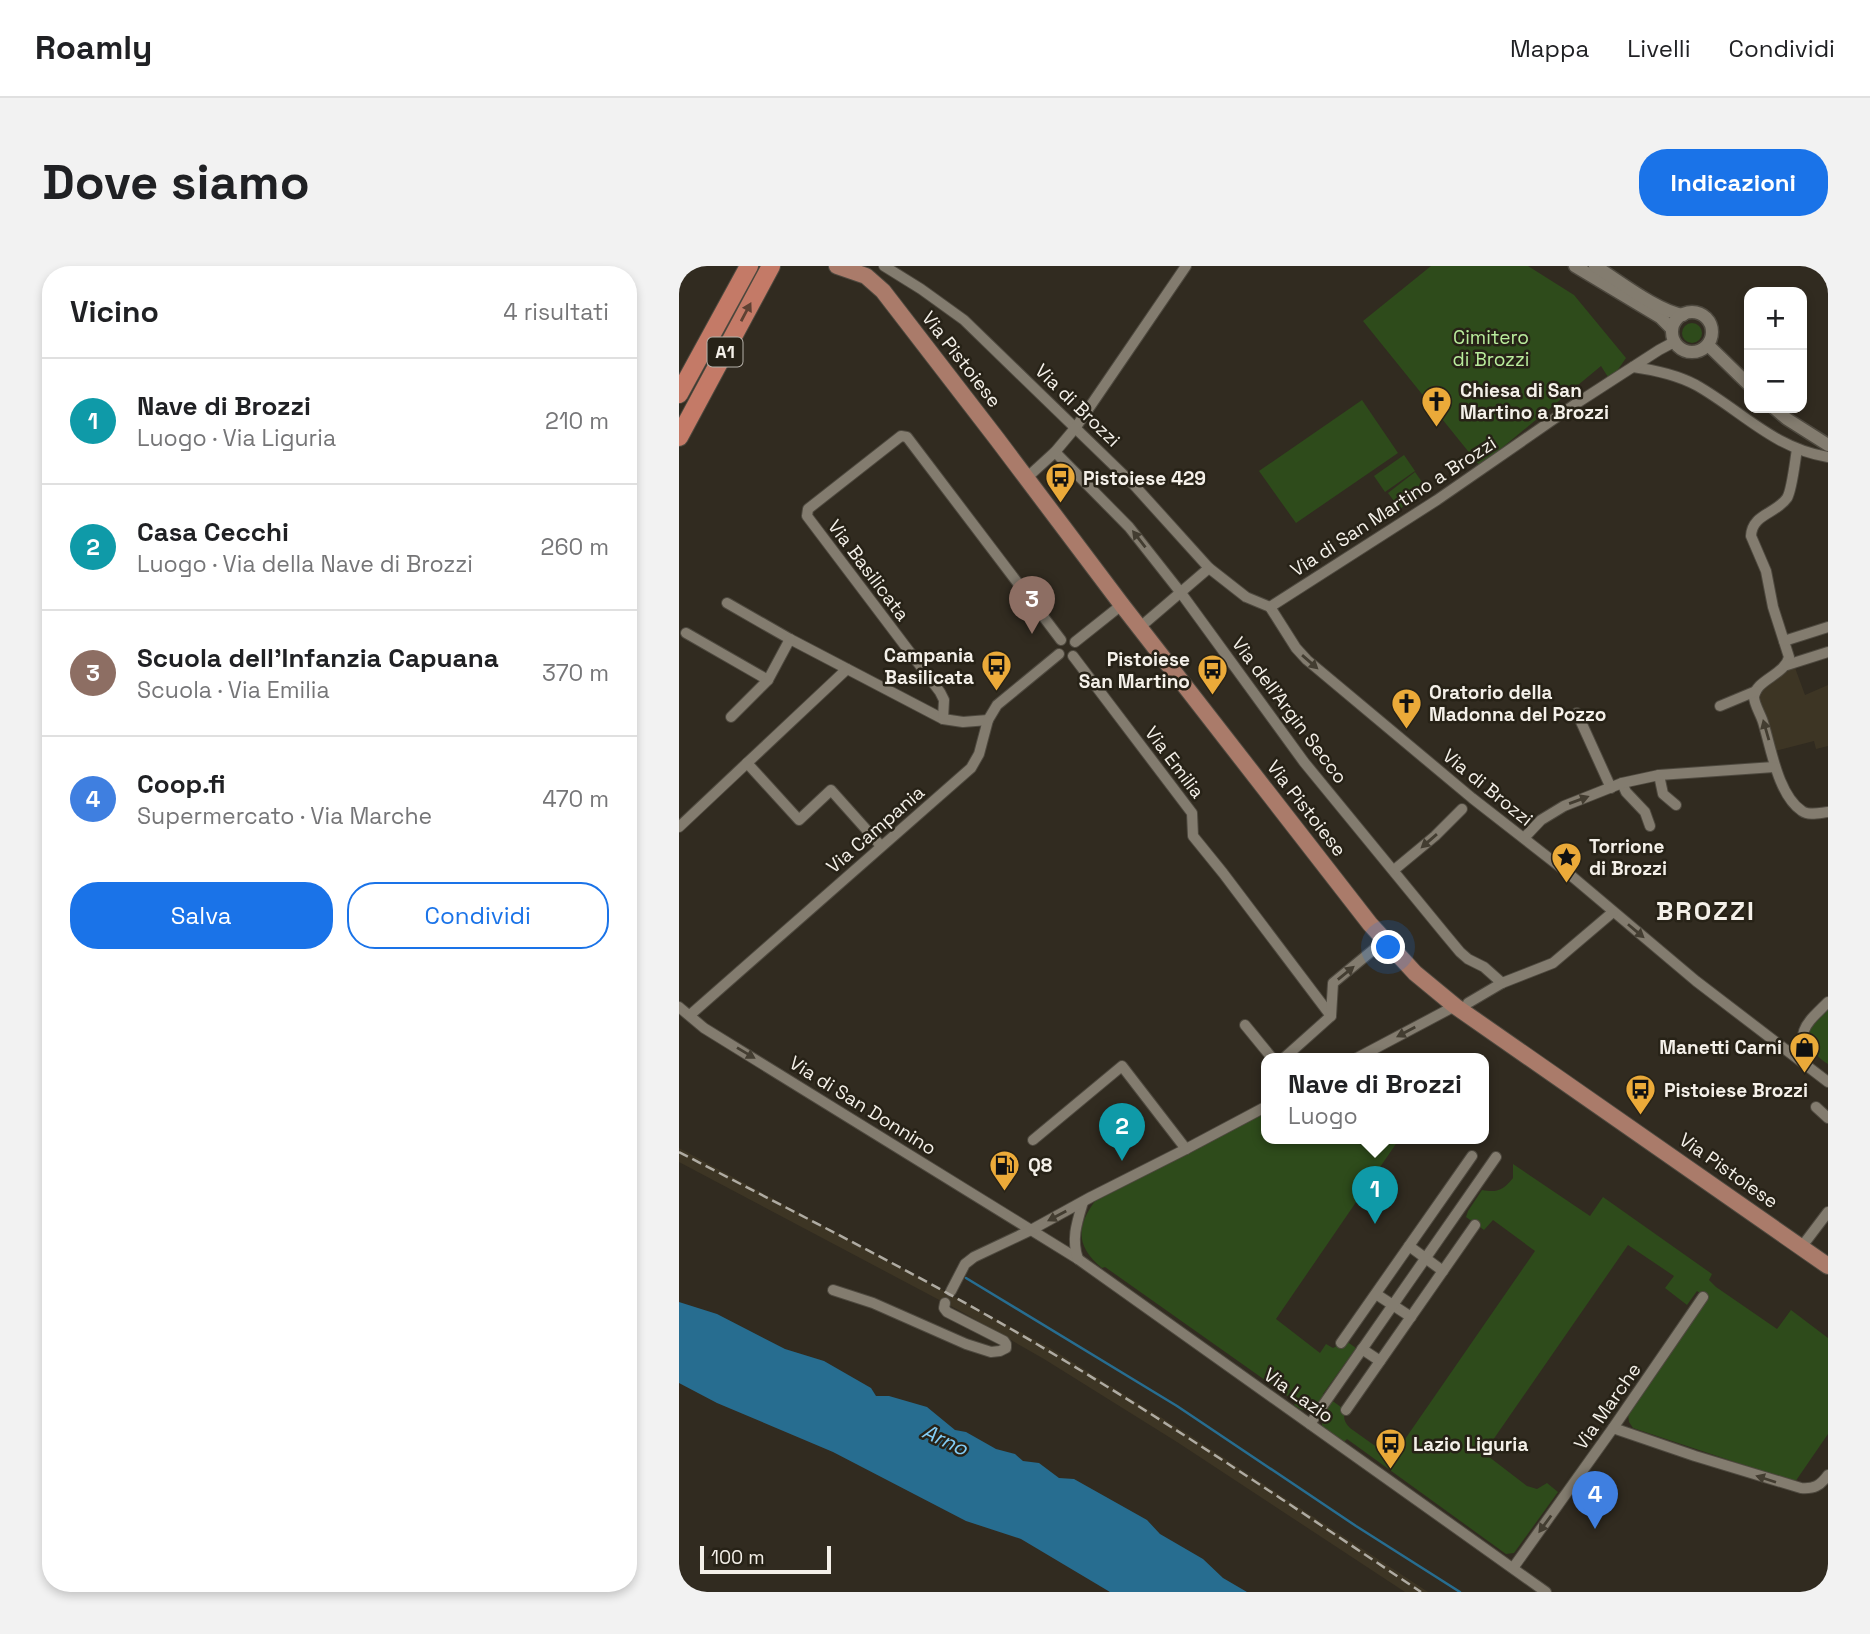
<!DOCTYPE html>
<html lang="it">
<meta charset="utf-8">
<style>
:root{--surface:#fff;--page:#f2f2f2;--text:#202124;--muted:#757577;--line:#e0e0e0;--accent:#1a73e8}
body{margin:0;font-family:"Space Grotesk",sans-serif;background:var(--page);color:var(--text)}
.controls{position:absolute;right:21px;top:21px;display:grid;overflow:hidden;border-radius:14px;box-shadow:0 4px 10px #0003}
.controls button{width:63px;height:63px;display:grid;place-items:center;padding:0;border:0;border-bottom:2px solid var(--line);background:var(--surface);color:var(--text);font:35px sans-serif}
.scale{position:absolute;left:21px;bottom:18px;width:131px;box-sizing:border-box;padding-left:7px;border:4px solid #f4f0e9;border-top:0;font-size:19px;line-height:24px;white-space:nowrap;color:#f4f0e9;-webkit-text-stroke:5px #272217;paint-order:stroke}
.you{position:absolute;left:710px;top:682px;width:24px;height:24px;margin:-18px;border:5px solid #fff;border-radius:50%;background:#1a73e8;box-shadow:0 0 0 10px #1a73e833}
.badge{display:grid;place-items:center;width:46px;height:46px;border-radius:50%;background:var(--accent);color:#fff;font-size:23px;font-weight:700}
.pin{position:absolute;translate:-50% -58px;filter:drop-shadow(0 2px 4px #0008)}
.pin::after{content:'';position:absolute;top:37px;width:24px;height:21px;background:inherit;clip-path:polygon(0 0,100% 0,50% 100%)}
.popup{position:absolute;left:582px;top:787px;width:228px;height:91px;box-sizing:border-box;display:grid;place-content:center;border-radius:14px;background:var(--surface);filter:drop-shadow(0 2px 5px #0005);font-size:23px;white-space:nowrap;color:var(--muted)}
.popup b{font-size:26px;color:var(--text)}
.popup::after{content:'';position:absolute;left:50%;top:100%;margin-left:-14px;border:14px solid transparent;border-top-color:var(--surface)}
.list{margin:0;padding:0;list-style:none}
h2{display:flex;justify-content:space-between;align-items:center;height:91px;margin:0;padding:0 28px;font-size:30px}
h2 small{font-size:23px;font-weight:400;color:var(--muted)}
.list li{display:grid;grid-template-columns:46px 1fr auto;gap:21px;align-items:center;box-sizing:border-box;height:126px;padding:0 28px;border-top:2px solid var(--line)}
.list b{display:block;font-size:26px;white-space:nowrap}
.list p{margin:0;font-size:23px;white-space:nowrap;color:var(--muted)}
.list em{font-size:23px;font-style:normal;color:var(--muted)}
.actions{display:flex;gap:14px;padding:21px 28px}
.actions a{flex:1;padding:16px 0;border:2px solid var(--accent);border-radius:28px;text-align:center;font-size:24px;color:var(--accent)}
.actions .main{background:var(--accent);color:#fff}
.map{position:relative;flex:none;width:1149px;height:1326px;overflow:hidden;border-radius:28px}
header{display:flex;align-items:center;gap:42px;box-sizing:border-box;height:98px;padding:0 35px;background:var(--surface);border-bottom:2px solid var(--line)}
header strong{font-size:33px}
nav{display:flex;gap:38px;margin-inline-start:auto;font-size:24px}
.intro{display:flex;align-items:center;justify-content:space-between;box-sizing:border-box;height:168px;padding:0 42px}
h1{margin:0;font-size:49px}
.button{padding:18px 32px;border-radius:28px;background:var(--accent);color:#fff;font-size:24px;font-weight:700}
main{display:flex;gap:42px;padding:0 42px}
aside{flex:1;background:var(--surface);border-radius:28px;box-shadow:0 4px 10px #0003}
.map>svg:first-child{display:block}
.built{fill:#3d3524}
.green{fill:#2e4b1b}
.water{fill:#276d90}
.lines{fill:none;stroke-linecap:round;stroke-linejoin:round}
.stream{stroke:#276d90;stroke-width:2.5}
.minor-casing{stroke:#4e493f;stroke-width:12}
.tertiary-casing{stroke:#4e493f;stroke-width:15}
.primary-casing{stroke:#4e493f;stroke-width:18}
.motorway-casing{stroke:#4e493f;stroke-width:20}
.minor{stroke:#837c6f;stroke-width:10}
.tertiary{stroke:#837c6f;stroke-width:12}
.primary{stroke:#aa7b6a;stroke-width:16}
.motorway{stroke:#c47a67;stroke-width:18}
.rail{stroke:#afaba2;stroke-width:2.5;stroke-dasharray:10 5;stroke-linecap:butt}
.oneway{fill:#5e4133}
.oneway2{fill:#433d31}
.labels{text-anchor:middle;stroke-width:5;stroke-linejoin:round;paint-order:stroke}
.shield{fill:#272217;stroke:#b6b2aa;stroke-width:2}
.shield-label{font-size:18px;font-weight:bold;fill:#f4f0e9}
.park-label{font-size:19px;fill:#b9ec9c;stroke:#272217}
.street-label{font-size:19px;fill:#f4f0e9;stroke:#272217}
.poi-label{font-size:19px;font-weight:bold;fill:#f4f0e9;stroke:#272217;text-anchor:start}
.water-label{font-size:21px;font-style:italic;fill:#83cdf6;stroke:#272217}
.district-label{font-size:26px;font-weight:bold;letter-spacing:2px;fill:#f4f0e9;stroke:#272217}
</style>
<header>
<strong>Roamly</strong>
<nav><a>Mappa</a><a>Livelli</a><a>Condividi</a></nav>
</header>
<div class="intro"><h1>Dove siamo</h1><a class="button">Indicazioni</a></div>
<main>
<aside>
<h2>Vicino<small>4 risultati</small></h2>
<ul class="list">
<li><span class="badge" style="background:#0f9aa8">1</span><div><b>Nave di Brozzi</b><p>Luogo · Via Liguria</p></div><em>210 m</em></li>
<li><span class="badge" style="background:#0f9aa8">2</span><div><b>Casa Cecchi</b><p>Luogo · Via della Nave di Brozzi</p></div><em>260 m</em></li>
<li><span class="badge" style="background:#8d6e63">3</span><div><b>Scuola dell’Infanzia Capuana</b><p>Scuola · Via Emilia</p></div><em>370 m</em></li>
<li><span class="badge" style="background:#3f7fe0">4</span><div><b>Coop.fi</b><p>Supermercato · Via Marche</p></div><em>470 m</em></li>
</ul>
<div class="actions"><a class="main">Salva</a><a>Condividi</a></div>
</aside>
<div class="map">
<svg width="1149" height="1326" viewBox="0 0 1149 1326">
<rect width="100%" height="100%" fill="#312b20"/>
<!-- built -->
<g class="built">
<path d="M 1115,399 L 1126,429 L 1149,419 L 1149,480 L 1137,483 L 1135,475 L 1096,485 L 1079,429 L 1082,422 Z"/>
<path d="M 0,882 L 371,1082 L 504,1165 L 749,1326 L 726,1326 L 498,1176 L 365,1093 L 283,1046 L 0,896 Z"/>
</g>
<!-- green -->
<g class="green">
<path d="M 752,0 L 849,0 L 895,29 L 947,92 L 938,105 L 929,111 L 922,100 L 801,200 L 684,55 Z"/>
<circle cx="1013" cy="67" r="10"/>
<path d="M 683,134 L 719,187 L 617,257 L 580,205 Z"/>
<path d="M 725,189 L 736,205 L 706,226 L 695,210 Z"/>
<path d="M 736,206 L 748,223 L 721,243 L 709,227 Z"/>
<path d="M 1149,742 L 1149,798 C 1136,791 1125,774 1133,759 C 1136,753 1144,747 1149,742 Z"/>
<path d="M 587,845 L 588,872 L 721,872 L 597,1053 L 641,1087 L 647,1078 L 654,1082 L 667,1075 L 677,1082 L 644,1128 L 666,1144 C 664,1152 665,1156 671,1162 L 713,1192 L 856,985 L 814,954 L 805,964 L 787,951 L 789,945 L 803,924 C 819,927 824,924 834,912 L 834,898 L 911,950 L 924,931 L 1033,1008 L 1030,1014 L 1037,1021 L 1098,1063 L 1112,1044 L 1149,1072 L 1149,1168 L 1116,1216 L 954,1162 L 950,1156 L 949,1148 L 1029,1033 L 1018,1025 L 1008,1039 L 986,1022 L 995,1010 L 949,979 L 805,1187 L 848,1220 L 858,1223 L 868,1217 L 879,1226 L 835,1287 L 827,1288 L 668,1173 L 665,1176 L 643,1160 L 643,1154 L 647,1147 L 637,1140 C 629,1147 623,1145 615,1139 L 617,1136 L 426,1001 L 423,1002 C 397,981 397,961 416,935 Z"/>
</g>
<!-- water -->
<path class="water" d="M 0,1036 L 38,1048 L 106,1083 L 145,1095 L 192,1122 L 197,1130 L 210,1130 L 248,1141 L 276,1164 L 287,1166 L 317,1183 L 336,1188 L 344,1195 L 360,1197 L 380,1212 L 395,1213 L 468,1254 L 481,1268 L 524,1293 L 544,1312 L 568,1326 L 431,1326 L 342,1273 L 287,1255 L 154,1186 L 38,1137 L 0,1117 Z"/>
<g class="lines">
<!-- stream -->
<path class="stream" d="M 287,1012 L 498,1140 L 677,1260 L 781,1326"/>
<defs>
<g id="minor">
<path d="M 205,0 L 242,23 L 285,54 L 455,219 L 530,302 L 567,331 L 591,341 L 617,382 L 628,394 L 793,532 L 889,607 L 1017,715 L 1149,816"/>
<path d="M 954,101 C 976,104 998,109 1017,119 C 1063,145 1094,182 1149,191"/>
<path d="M 1118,183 C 1116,195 1113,224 1108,232 C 1097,248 1073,248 1072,270 L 1087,305 L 1094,341 L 1110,391 C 1106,409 1076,414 1075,431 C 1075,438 1082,449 1084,456 C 1092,482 1099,529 1123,545 C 1130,550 1140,547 1149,546"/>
<path d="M 376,186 L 450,261 L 502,327 L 625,496 L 766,668 L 781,686 L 789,693 L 805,701 L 823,717"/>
<path d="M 353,207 L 376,186 L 397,161 L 507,0"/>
<path d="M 48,337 L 111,373 L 264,453 L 284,456 L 309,454"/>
<path d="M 591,341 L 758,234 L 898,137 L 980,84 L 995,76"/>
<path d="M 467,356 L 530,302"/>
<path d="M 7,367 L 89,414"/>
<path d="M 1105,375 L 1149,361"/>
<path d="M 396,376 L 445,337"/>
<path d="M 394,390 L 513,547 L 514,570 L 544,607 L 652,750"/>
<path d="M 1108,399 L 1149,386"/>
<path d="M 168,403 L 68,497 L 120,554 L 152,524 L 202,580"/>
<path d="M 1041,440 L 1077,425"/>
<path d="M 898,447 L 932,522"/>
<path d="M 52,451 L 89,414 L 111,373"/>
<path d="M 264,453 L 265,434 L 261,426 L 128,250 L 129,243 L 222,170 L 228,171 L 382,374"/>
<path d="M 980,509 L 984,528 L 997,539"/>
<path d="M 943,517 L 947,526 L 966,546 L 971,560"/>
<path d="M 0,561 L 68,497"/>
<path d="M 845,572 L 862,554 L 885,540 L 943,517 L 980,509 L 1095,501"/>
<path d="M 715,604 L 756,570 L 783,543"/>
<path d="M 789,737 L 823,717 L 874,697 L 934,646"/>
<path d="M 0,741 L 25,762 L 399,993 L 867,1326"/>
<path d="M 11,749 L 292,502 L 300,488 L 309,454 L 318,439 L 380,388"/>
<path d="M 566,759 L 593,792"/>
<path d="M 605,792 L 652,750 L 654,717 L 705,675"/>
<path d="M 678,792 L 776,740"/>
<path d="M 1128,798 C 1119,762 1124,761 1149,736"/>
<path d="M 1137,841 L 1149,852"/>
<path d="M 354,874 L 443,800 L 507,883"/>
<path d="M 1127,975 L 1149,946"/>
<path d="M 730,980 L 764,1005"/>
<path d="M 399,993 C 392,973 398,956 404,936"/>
<path d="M 154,1024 L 194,1037 L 287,1078 L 312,1086 L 321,1085 L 327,1082 L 327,1078 L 325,1075 L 268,1046 L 265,1042 L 266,1037"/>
<path d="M 272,1025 L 286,998 L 295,991 L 352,964 L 412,931 L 507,883 L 588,840"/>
<path d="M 697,1028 L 732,1051"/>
<path d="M 662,1077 L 793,890"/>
<path d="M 683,1083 L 701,1095"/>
<path d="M 667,1144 L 796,959"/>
<path d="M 631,1158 L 817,891"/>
<path d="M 934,1162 L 1016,1190 L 1122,1222 C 1135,1223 1141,1220 1149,1209"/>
<path d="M 834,1302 L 934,1162 L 1024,1031"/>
</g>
<g id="tertiary">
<path d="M 896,0 L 981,51 L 993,63"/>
<path d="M 916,0 C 939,14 978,45 1004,49"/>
<circle cx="1013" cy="66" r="20"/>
<path d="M 1029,79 L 1070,119"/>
<path d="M 1095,142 L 1108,153 L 1149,179"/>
</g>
<path id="primary" d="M 158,0 L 187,10 L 204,25 L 318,173 L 443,339 L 691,658 L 736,707 L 776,740 L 1149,1000"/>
<g id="motorway">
<path d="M 0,128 L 70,0"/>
<path d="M 0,171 L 92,0"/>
</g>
</defs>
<!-- minor casing -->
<use href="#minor" class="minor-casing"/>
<!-- tertiary casing -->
<use href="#tertiary" class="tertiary-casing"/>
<!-- primary casing -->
<use href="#primary" class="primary-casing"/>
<!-- motorway casing -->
<use href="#motorway" class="motorway-casing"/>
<!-- minor -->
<use href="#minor" class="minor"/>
<!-- tertiary -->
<use href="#tertiary" class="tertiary"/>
<!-- primary -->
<use href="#primary" class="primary"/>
<!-- motorway -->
<use href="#motorway" class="motorway"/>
<!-- rail -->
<path class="rail" d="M 0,886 C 111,944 223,1000 332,1063 C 472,1144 607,1236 742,1326"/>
</g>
<!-- one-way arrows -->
<defs><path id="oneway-solid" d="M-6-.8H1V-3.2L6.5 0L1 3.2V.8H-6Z" transform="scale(1.75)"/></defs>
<use class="oneway" href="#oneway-solid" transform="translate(67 46) rotate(-62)"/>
<g class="oneway2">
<use href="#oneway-solid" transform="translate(460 273) rotate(-128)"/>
<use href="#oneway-solid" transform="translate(631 396) rotate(41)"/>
<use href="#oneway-solid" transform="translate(1087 464) rotate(-106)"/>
<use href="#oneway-solid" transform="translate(900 534) rotate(-20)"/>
<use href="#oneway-solid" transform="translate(750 575) rotate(139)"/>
<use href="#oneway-solid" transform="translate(957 665) rotate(40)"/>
<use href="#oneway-solid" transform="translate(667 707) rotate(-39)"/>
<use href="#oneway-solid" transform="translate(727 766) rotate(152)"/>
<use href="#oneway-solid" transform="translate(67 787) rotate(31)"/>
<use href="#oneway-solid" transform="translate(378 950) rotate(152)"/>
<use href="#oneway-solid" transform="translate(1087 1213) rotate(-162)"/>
<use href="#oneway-solid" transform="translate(866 1258) rotate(126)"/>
</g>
<!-- icons -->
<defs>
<symbol id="church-pin" viewBox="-11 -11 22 30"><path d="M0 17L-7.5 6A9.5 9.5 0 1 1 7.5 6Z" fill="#ebaa39" stroke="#272217"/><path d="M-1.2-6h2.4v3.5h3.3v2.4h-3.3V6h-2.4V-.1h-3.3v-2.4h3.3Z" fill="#111"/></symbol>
<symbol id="bus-pin" viewBox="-11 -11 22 30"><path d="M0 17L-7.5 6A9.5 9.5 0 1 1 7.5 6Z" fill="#ebaa39" stroke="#272217"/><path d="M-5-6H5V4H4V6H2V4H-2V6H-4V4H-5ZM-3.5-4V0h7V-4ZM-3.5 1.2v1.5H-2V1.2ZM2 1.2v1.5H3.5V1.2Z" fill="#111"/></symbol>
<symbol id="sight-pin" viewBox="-11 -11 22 30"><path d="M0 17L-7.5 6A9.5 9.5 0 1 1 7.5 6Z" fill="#ebaa39" stroke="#272217"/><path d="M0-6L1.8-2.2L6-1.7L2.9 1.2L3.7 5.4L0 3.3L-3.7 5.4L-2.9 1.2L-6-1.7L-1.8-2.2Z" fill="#111"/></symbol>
<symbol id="shop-pin" viewBox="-11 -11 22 30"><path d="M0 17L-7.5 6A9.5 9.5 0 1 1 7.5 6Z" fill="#ebaa39" stroke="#272217"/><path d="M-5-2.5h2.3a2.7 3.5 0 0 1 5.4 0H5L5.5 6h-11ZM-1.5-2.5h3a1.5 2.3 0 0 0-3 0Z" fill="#111"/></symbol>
<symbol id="fuel-pin" viewBox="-11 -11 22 30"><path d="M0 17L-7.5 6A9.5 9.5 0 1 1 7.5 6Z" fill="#ebaa39" stroke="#272217"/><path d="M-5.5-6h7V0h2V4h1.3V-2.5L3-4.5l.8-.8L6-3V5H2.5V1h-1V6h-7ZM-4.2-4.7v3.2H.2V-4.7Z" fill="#111"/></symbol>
</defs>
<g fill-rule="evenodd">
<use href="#church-pin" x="740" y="118" width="35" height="47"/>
<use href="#bus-pin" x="364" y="194" width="35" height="47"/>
<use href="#bus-pin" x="300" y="382" width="35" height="47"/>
<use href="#bus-pin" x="516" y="386" width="35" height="47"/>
<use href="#church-pin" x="710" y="420" width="35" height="47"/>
<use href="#sight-pin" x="870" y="574" width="35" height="47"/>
<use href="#shop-pin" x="1108" y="764" width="35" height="47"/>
<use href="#bus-pin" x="944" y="806" width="35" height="47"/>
<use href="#fuel-pin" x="308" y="882" width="35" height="47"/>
<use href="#bus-pin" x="694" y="1160" width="35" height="47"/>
</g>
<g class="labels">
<!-- shield labels -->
<rect class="shield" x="28.5" y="71.5" width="35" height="29" rx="5"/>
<g class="shield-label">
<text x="46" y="92">A1</text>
</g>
<!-- park labels -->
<g class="park-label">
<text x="812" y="78">Cimitero<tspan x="812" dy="22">di Brozzi</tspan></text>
</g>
<!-- street labels -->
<g class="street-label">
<text transform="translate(283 93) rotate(52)" y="7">Via Pistoiese</text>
<text transform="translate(399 139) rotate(44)" y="7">Via di Brozzi</text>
<text transform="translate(714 240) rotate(-33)" y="7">Via di San Martino a Brozzi</text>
<text transform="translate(190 304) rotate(53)" y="7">Via Basilicata</text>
<text transform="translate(611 444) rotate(53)" y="7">Via dell'Argin Secco</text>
<text transform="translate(496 496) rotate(53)" y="7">Via Emilia</text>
<text transform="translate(809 521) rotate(39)" y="7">Via di Brozzi</text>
<text transform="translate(628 542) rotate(52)" y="7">Via Pistoiese</text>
<text transform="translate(196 563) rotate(-41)" y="7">Via Campania</text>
<text transform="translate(184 839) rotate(32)" y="7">Via di San Donnino</text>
<text transform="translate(1050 904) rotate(35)" y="7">Via Pistoiese</text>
<text transform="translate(620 1129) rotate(35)" y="7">Via Lazio</text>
<text transform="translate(928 1140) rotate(-55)" y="7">Via Marche</text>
</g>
<!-- poi labels -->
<g class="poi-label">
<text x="781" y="131">Chiesa di San<tspan x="781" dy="22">Martino a Brozzi</tspan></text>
<text x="404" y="219">Pistoiese 429</text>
<text x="295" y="396" text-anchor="end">Campania<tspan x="295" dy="22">Basilicata</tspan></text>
<text x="511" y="400" text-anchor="end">Pistoiese<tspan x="511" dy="22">San Martino</tspan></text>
<text x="750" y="433">Oratorio della<tspan x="750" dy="22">Madonna del Pozzo</tspan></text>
<text x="910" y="587">Torrione<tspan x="910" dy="22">di Brozzi</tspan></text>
<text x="1103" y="788" text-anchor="end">Manetti Carni</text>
<text x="985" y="831">Pistoiese Brozzi</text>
<text x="349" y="906">Q8</text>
<text x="734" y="1185">Lazio Liguria</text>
</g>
<!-- water labels -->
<g class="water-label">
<text transform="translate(266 1174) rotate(25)" y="7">Arno</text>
</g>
<!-- district labels -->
<g class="district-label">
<text x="1027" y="654">BROZZI</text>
</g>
</g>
</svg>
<div class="controls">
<button>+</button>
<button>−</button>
</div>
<div class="scale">100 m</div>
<div class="you"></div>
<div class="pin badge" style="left:696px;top:958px;background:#0f9aa8">1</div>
<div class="popup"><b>Nave di Brozzi</b>Luogo</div>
<div class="pin badge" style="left:443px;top:895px;background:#0f9aa8">2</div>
<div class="pin badge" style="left:353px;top:368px;background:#8d6e63">3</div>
<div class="pin badge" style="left:916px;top:1263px;background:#3f7fe0">4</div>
</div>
</main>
